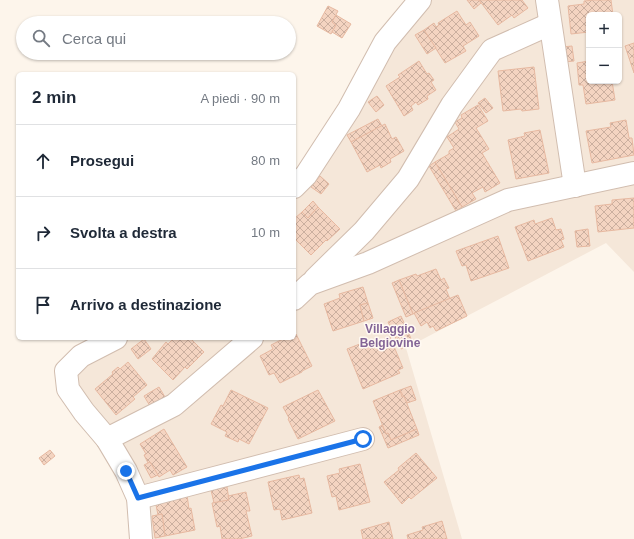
<!DOCTYPE html>
<html lang="it">
<meta charset="utf-8">
<style>
:root{--surface:#fff;--page:#f2f2f3;--text:#1f2937;--muted:#747a83;--line:#e0e1e3}
body{margin:0;font-family:Arial,sans-serif;background:var(--page);color:var(--text)}
.controls{position:absolute;right:12px;top:12px;display:grid;overflow:hidden;border-radius:6px;box-shadow:0 1px 3px #0004}
.controls button{width:36px;height:36px;display:grid;place-items:center;padding:0;border:0;border-bottom:1px solid var(--line);background:var(--surface);color:var(--text);font:20px sans-serif}
.stop{position:absolute;width:12px;height:12px;margin:-9px;border:3px solid #1a73e8;border-radius:50%;background:#fff}
.stop.end{background:#1a73e8;border-color:#fff;box-shadow:0 1px 4px #0008}
.list{margin:0;padding:0;list-style:none}
h2{display:flex;justify-content:space-between;align-items:center;height:52px;margin:0;padding:0 16px;font-size:17px}
h2 small{font-size:13px;font-weight:400;color:var(--muted)}
.list li{display:grid;grid-template-columns:26px 1fr auto;gap:12px;align-items:center;box-sizing:border-box;height:72px;padding:0 16px;border-top:1px solid var(--line)}
.list b{display:block;font-size:15px;white-space:nowrap}
.list em{font-size:13px;font-style:normal;color:var(--muted)}
.icon{flex:none;width:22px;height:22px;fill:none;stroke:currentColor;stroke-width:2;stroke-linecap:round;stroke-linejoin:round}
.map{position:relative;flex:none;width:634px;height:539px;overflow:hidden}
.search{position:absolute;background:var(--surface);box-shadow:0 1px 3px #0004;left:16px;top:16px;width:280px;height:44px;display:flex;align-items:center;gap:10px;box-sizing:border-box;padding:0 14px;border-radius:22px;color:var(--muted);font-size:15px}
.panel{position:absolute;background:var(--surface);box-shadow:0 1px 3px #0004;left:16px;top:72px;width:280px;height:268px;border-radius:6px}
.map>svg:first-child{display:block}
.residential{fill:#f5e7d9;fill-rule:evenodd}
.building{fill:url(#building-cross-hatch);stroke:#e7b9a1}
.lines{fill:none;stroke-linecap:round;stroke-linejoin:round}
.street-casing{stroke:#d1bdaf;stroke-width:24}
.street{stroke:#fff;stroke-width:22}
.route{stroke:#1a73e8;stroke-width:5}
.labels{text-anchor:middle;stroke-width:3;stroke-linejoin:round;paint-order:stroke}
.quarter-label{font-size:12px;font-weight:bold;fill:#836496;stroke:#fff9f2}
</style>
<div class="map">
<svg width="634" height="539" viewBox="0 0 634 539">
<defs>
<pattern id="building-cross-hatch" width="8" height="8" patternUnits="userSpaceOnUse"><rect width="8" height="8" fill="#f4d4c1"/><path d="M0 0l8 8M0 8l8-8" fill="none" stroke="#cbaf9f"/></pattern>
</defs>
<rect width="100%" height="100%" fill="#fdf5eb"/>
<!-- residential -->
<path class="residential" d="M 419,0 L 634,0 L 634,272 L 606,243 L 406,348 L 462,539 L 144,539 L 144,526 L 66,378 L 121,338 L 294,338 L 294,184 ZM 589,15 L 619,15 L 619,81 L 589,81 Z"/>
<!-- building -->
<g class="building">
<path d="M 467,0 L 479,0 L 481,3 L 474,9 Z"/>
<path d="M 479,0 L 522,0 L 528,8 L 514,18 L 512,15 L 498,25 Z"/>
<path d="M 594,0 L 611,0 L 613,15 L 589,15 L 589,32 L 571,34 L 568,6 L 584,4 L 584,1 Z"/>
<path d="M 328,6 L 338,11 L 332,22 L 336,25 L 331,34 L 317,26 Z"/>
<path d="M 457,11 L 466,25 L 470,22 L 479,36 L 463,46 L 466,51 L 445,63 L 424,30 L 434,23 L 436,27 L 439,25 L 438,23 Z"/>
<path d="M 336,15 L 351,24 L 342,38 L 332,32 L 336,25 L 332,22 Z"/>
<path d="M 424,30 L 436,48 L 427,54 L 415,35 Z"/>
<path d="M 634,43 L 634,73 L 625,46 Z"/>
<path d="M 572,46 L 574,61 L 564,62 L 562,47 Z"/>
<path d="M 419,61 L 427,74 L 429,73 L 434,80 L 431,82 L 436,90 L 427,96 L 428,99 L 418,105 L 416,102 L 411,106 L 413,110 L 404,116 L 386,86 L 400,77 L 398,75 Z"/>
<path d="M 589,61 L 589,81 L 612,81 L 615,100 L 586,104 L 583,85 L 579,85 L 577,63 Z"/>
<path d="M 534,67 L 539,109 L 522,111 L 521,109 L 503,111 L 498,71 Z"/>
<path d="M 377,96 L 384,105 L 376,112 L 368,102 Z"/>
<path d="M 485,98 L 493,108 L 486,113 L 478,103 Z"/>
<path d="M 478,105 L 488,121 L 476,128 L 489,149 L 482,153 L 500,183 L 485,192 L 483,187 L 472,193 L 476,199 L 462,207 L 435,162 L 449,154 L 449,151 L 454,148 L 447,137 L 459,129 L 455,122 L 462,118 L 461,115 Z"/>
<path d="M 378,119 L 382,126 L 351,142 L 347,135 Z"/>
<path d="M 626,120 L 629,138 L 632,138 L 634,155 L 592,163 L 586,131 L 611,127 L 610,123 Z"/>
<path d="M 385,124 L 392,139 L 396,137 L 404,151 L 390,159 L 391,162 L 381,168 L 380,165 L 367,172 L 351,142 Z"/>
<path d="M 540,130 L 549,173 L 516,179 L 508,140 L 525,136 L 524,133 Z"/>
<path d="M 435,162 L 462,207 L 456,211 L 429,166 Z"/>
<path d="M 320,176 L 329,184 L 321,194 L 311,187 Z"/>
<path d="M 634,198 L 634,228 L 598,232 L 595,206 L 612,204 L 612,200 Z"/>
<path d="M 313,201 L 318,207 L 308,218 L 302,212 Z"/>
<path d="M 318,207 L 340,229 L 327,241 L 326,240 L 311,255 L 294,238 L 294,219 L 302,212 L 308,218 Z"/>
<path d="M 552,218 L 556,230 L 561,229 L 564,239 L 561,240 L 564,247 L 528,261 L 515,227 L 534,220 L 535,224 Z"/>
<path d="M 588,229 L 590,246 L 577,247 L 575,231 Z"/>
<path d="M 498,236 L 509,268 L 471,281 L 466,265 L 462,266 L 456,251 Z"/>
<path d="M 436,269 L 441,280 L 444,278 L 449,288 L 446,289 L 450,299 L 413,314 L 399,280 L 416,274 L 417,276 Z"/>
<path d="M 399,280 L 413,314 L 406,317 L 392,283 Z"/>
<path d="M 363,287 L 368,303 L 360,305 L 364,321 L 333,331 L 324,304 L 340,298 L 339,294 Z"/>
<path d="M 458,295 L 467,316 L 436,331 L 433,326 L 430,328 L 427,322 L 421,326 L 414,313 Z"/>
<path d="M 368,303 L 373,318 L 364,321 L 360,305 Z"/>
<path d="M 401,316 L 413,343 L 401,349 L 388,322 Z"/>
<path d="M 296,334 L 312,366 L 302,371 L 302,372 L 280,383 L 274,373 L 269,375 L 260,356 L 273,349 L 271,345 L 285,338 L 294,338 L 294,335 Z"/>
<path d="M 390,337 L 403,368 L 398,370 L 400,373 L 363,389 L 347,349 L 370,340 L 372,344 Z"/>
<path d="M 174,338 L 190,338 L 204,352 L 187,369 L 185,367 L 173,380 L 152,359 L 166,342 L 168,344 Z"/>
<path d="M 144,339 L 151,349 L 138,359 L 131,349 Z"/>
<path d="M 128,362 L 147,385 L 133,397 L 135,399 L 116,415 L 95,389 L 113,374 L 112,372 L 118,367 L 120,369 Z"/>
<path d="M 411,386 L 416,400 L 407,403 L 400,390 Z"/>
<path d="M 159,387 L 165,397 L 150,406 L 144,396 Z"/>
<path d="M 231,390 L 268,408 L 249,444 L 239,439 L 238,442 L 225,436 L 227,432 L 211,424 L 221,405 L 223,406 Z"/>
<path d="M 318,390 L 335,421 L 298,439 L 288,419 L 289,418 L 283,407 Z"/>
<path d="M 400,390 L 402,397 L 404,396 L 417,429 L 391,440 L 388,433 L 386,434 L 373,401 Z"/>
<path d="M 382,425 L 386,434 L 388,433 L 391,440 L 417,429 L 419,435 L 388,448 L 379,427 Z"/>
<path d="M 164,429 L 187,467 L 173,475 L 170,470 L 159,477 L 150,462 L 148,463 L 144,455 L 146,454 L 140,444 Z"/>
<path d="M 50,450 L 55,456 L 44,465 L 39,458 Z"/>
<path d="M 416,453 L 437,478 L 411,499 L 409,497 L 402,504 L 384,482 L 399,470 L 398,468 Z"/>
<path d="M 150,462 L 158,475 L 151,478 L 144,465 Z"/>
<path d="M 360,464 L 370,502 L 339,510 L 336,496 L 332,497 L 327,476 L 340,473 L 339,469 Z"/>
<path d="M 299,475 L 300,479 L 304,478 L 312,513 L 282,520 L 280,509 L 274,510 L 268,482 Z"/>
<path d="M 227,487 L 229,500 L 214,503 L 211,490 Z"/>
<path d="M 186,488 L 189,509 L 191,508 L 195,530 L 165,536 L 162,514 L 158,515 L 156,505 L 159,504 L 157,494 Z"/>
<path d="M 246,492 L 250,511 L 246,511 L 252,536 L 239,539 L 222,539 L 220,526 L 217,527 L 212,503 L 229,500 L 228,496 Z"/>
<path d="M 162,514 L 165,536 L 155,538 L 152,516 Z"/>
<path d="M 442,521 L 447,539 L 408,539 L 407,535 L 423,530 L 422,527 Z"/>
<path d="M 389,522 L 393,539 L 363,539 L 361,530 Z"/>
</g>
<g class="lines">
<defs>
<g id="street">
<path d="M 547,0 L 575,186"/>
<path d="M 294,187 L 306,175 L 349,109 L 385,42 L 420,0"/>
<path d="M 315,279 L 364,231 L 408,179 L 452,105 L 492,50 L 550,24"/>
<path d="M 294,299 L 310,284 L 368,263 L 508,200 L 634,173"/>
<path d="M 116,338 L 81,356 L 66,371 L 68,389 L 84,412 L 107,439 L 126,471 L 138,498 L 141,539"/>
<path d="M 107,439 L 174,405 L 252,338"/>
<path d="M 138,498 L 363,439"/>
</g>
</defs>
<!-- street casing -->
<use href="#street" class="street-casing"/>
<!-- street -->
<use href="#street" class="street"/>
</g>
<g class="lines">
<!-- route -->
<path class="route" d="M 126,471 L 138,498 L 363,439"/>
</g>
<g class="labels">
<!-- quarter labels -->
<g class="quarter-label">
<text x="390" y="333">Villaggio<tspan x="390" dy="14">Belgiovine</tspan></text>
</g>
</g>
</svg>
<div class="controls">
<button>+</button>
<button>−</button>
</div>
<div class="stop" style="left:363px;top:439px"></div>
<div class="stop end" style="left:126px;top:471px"></div>
<div class="search"><svg class="icon" aria-label="search" viewBox="0 0 24 24"><circle cx="10" cy="10" r="6"/><path d="M15 15l6 6"/></svg>Cerca qui</div>
<section class="panel">
<h2>2 min<small>A piedi · 90 m</small></h2>
<ul class="list">
<li><svg class="icon" aria-label="ahead" viewBox="0 0 24 24"><path d="M12 20V5M6 11l6-6 6 6"/></svg><div><b>Prosegui</b></div><em>80 m</em></li>
<li><svg class="icon" aria-label="right" viewBox="0 0 24 24"><path d="M7 20v-9h11M14 6l5 5-5 5"/></svg><div><b>Svolta a destra</b></div><em>10 m</em></li>
<li><svg class="icon" aria-label="arrive" viewBox="0 0 24 24"><path d="M6 21V4h12l-3 4 3 4H6"/></svg><div><b>Arrivo a destinazione</b></div></li>
</ul>
</section>
</div>
